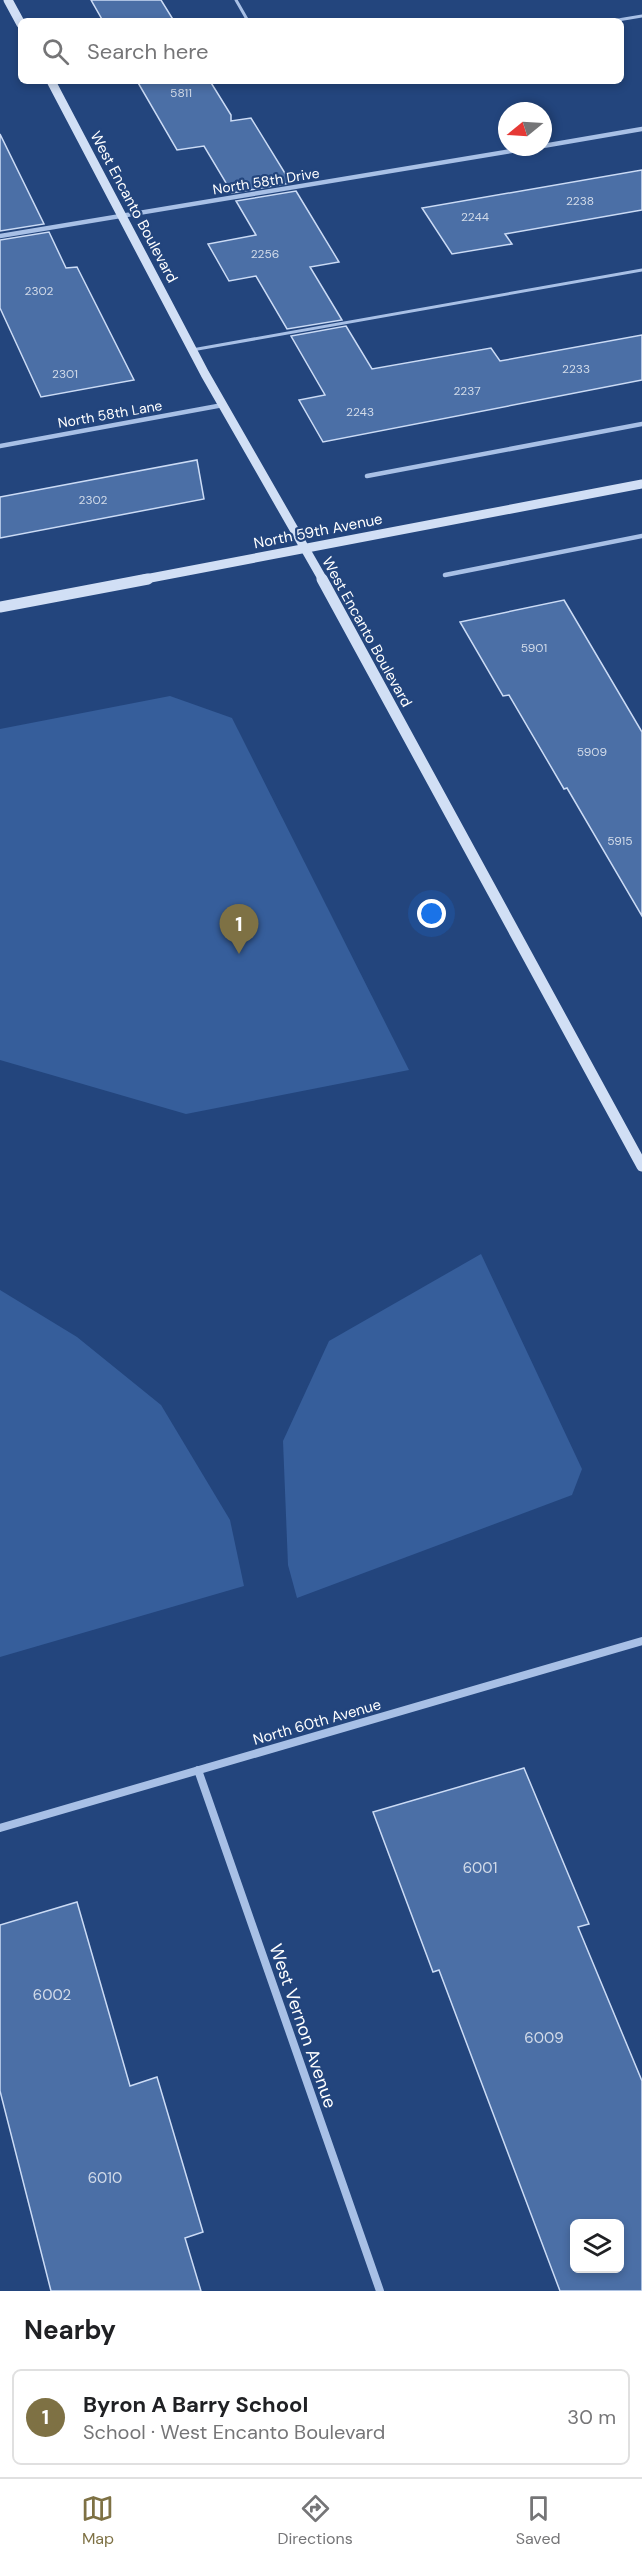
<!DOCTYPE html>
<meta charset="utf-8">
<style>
:root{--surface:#fff;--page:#f2f2f2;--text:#202124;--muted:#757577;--line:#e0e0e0;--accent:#7e7144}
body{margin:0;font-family:"DM Sans",sans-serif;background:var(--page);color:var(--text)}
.controls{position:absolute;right:18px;bottom:18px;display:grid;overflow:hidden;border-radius:9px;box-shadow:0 3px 9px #0003}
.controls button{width:54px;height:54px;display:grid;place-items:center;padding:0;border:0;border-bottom:2px solid var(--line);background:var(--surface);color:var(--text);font:30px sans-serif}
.compass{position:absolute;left:498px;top:102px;width:54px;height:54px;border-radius:50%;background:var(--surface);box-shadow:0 3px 9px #0003;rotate:252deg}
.you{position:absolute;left:432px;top:914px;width:21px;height:21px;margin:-15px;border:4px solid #fff;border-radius:50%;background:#1a73e8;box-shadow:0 0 0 9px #1a73e833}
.badge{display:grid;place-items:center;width:39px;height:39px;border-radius:50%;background:var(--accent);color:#fff;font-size:20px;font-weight:700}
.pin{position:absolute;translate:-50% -50px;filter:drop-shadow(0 2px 3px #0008)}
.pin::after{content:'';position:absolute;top:32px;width:21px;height:18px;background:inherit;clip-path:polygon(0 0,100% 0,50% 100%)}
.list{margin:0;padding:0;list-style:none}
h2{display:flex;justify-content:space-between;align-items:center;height:78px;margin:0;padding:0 24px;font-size:26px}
h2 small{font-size:20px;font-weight:400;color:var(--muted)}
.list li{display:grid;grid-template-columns:39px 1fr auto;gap:18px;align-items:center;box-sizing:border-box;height:96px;margin:0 12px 12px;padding:0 12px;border:2px solid var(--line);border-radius:9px}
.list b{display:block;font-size:22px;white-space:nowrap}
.list p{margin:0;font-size:20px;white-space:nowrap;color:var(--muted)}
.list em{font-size:20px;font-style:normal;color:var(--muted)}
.icon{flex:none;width:33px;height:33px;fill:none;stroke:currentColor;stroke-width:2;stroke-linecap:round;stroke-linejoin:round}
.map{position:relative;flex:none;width:642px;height:2291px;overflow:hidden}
.search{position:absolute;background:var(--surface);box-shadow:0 3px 9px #0003;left:18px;right:18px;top:18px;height:66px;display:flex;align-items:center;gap:15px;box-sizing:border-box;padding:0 21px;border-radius:9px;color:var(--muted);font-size:22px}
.sheet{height:186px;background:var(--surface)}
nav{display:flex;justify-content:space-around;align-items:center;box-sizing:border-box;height:84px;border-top:2px solid var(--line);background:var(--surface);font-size:16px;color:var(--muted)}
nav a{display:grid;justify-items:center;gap:3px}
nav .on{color:var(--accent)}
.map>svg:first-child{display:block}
.green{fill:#365e9b}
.building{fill:#4b6fa6;stroke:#cbdbf5;stroke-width:1.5;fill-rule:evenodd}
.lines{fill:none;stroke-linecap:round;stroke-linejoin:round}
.lane{stroke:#a8c0e6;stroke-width:3}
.street-far1{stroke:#a8c0e6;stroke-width:4.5}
.street{stroke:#a8c0e6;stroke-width:8}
.secondary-far1{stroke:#d1dff5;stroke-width:9}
.secondary{stroke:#d1dff5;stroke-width:11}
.labels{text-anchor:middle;stroke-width:4.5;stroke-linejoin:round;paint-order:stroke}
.number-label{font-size:12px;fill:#d2dbe9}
.far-street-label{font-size:14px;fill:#fff;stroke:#23457d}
.street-label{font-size:15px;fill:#fff;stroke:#23457d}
.near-number-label{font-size:15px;fill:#d2dbe9}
.near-street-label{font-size:18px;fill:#fff;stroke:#23457d}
</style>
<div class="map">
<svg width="642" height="2291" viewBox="0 0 642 2291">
<rect width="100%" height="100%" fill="#23457d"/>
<!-- green -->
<g class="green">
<path d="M 170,696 L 232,718 L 409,1070 L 186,1114 L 0,1060 L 0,729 Z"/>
<path d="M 481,1254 L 582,1469 L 572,1495 L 297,1598 L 288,1565 L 283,1441 L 329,1341 Z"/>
<path d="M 0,1290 L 77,1337 L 161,1405 L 230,1520 L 244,1586 L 0,1657 Z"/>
</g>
<!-- building -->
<g class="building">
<path d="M 91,0 L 161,0 L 174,21 L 103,21 Z"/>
<path d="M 137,81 L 210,81 L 231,115 L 231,121 L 251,118 L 291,183 L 232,193 L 204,146 L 177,150 Z"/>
<path d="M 0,134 L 44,224 L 0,231 Z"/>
<path d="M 642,170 L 642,210 L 505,234 L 512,244 L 452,254 L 422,208 Z"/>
<path d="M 296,191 L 339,262 L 310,267 L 342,320 L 287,329 L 256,276 L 229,281 L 208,244 L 256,235 L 236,201 Z"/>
<path d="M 49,232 L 66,268 L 77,267 L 134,380 L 41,397 L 0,308 L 0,240 Z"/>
<path d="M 346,326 L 372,369 L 491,348 L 500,361 L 642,335 L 642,380 L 323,442 L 299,400 L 325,395 L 291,336 Z"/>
<path d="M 197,460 L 204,499 L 0,538 L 0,497 Z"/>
<path d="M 564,600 L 642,732 L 642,916 L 567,788 L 564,789 L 509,695 L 503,696 L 460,622 Z"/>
<path d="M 524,1768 L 589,1924 L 578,1927 L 642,2081 L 642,2291 L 560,2291 L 439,1970 L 433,1972 L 373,1812 ZM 574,2223 L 620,2223 L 620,2268 L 574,2268 Z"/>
<path d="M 77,1902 L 130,2086 L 157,2077 L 203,2232 L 185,2238 L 201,2291 L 51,2291 L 0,2091 L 0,1925 Z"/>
</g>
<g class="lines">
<!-- lane -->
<g class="lane">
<path d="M 236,0 L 248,21"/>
<path d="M 612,21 L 642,16"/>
<path d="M 192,350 L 642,270"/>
</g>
<!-- street-far1 -->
<g class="street-far1">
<path d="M 543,146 L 642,129"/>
<path d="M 0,236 L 535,147"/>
<path d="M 0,446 L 223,405"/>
<path d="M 367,476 L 642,424"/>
<path d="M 445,575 L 642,536"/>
</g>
<!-- street -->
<g class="street">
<path d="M 198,1770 L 380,2291"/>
<path d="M 0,1828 L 642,1641"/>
</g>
<!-- secondary-far1 -->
<g class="secondary-far1">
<path d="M 8,0 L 21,24"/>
<path d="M 51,81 L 205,374 L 323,580"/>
<path d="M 140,580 L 642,484"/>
</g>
<!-- secondary -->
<g class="secondary">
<path d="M 322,579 L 642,1166"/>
<path d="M 0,607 L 148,579"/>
</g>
</g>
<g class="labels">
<!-- number labels -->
<g class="number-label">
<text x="181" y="97">5811</text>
<text x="580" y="205">2238</text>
<text x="475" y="221">2244</text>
<text x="265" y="258">2256</text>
<text x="39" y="295">2302</text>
<text x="576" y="373">2233</text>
<text x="65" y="378">2301</text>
<text x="467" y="395">2237</text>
<text x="360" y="416">2243</text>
<text x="93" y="504">2302</text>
<text x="534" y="652">5901</text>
<text x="592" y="756">5909</text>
<text x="620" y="845">5915</text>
</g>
<!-- far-street labels -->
<g class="far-street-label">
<text transform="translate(266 181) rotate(-9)" y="5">North 58th Drive</text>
<text transform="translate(110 414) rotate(-10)" y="5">North 58th Lane</text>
</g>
<!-- street labels -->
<g class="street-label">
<text transform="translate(134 207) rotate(62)" y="5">West Encanto Boulevard</text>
<text transform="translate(318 531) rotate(-11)" y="5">North 59th Avenue</text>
<text transform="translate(367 632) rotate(61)" y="5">West Encanto Boulevard</text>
<text transform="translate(317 1722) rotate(-16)" y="5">North 60th Avenue</text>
</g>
<!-- near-number labels -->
<g class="near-number-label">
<text x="480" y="1873">6001</text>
<text x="52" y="2000">6002</text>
<text x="544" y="2043">6009</text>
<text x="105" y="2183">6010</text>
</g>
<!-- near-street labels -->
<g class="near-street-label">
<text transform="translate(303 2026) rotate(71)" y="6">West Vernon Avenue</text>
</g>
</g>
</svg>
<div class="controls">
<button><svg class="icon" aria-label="layers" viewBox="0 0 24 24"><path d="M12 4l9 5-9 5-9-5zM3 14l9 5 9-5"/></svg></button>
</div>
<svg class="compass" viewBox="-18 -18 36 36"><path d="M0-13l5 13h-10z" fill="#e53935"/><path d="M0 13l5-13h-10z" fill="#757577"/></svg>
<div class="you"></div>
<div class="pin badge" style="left:239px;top:954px">1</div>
<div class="search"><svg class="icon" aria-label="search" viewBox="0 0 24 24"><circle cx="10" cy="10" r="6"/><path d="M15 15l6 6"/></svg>Search here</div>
</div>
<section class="sheet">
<h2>Nearby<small></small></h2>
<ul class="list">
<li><span class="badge">1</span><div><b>Byron A Barry School</b><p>School · West Encanto Boulevard</p></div><em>30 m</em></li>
</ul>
</section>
<nav>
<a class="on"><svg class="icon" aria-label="map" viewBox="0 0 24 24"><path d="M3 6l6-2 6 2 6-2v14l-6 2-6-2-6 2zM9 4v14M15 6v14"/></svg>Map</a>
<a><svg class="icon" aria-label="directions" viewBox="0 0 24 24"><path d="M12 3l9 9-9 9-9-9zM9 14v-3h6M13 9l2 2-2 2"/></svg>Directions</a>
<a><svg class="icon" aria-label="saved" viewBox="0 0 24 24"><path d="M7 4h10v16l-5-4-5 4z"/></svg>Saved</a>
</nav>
